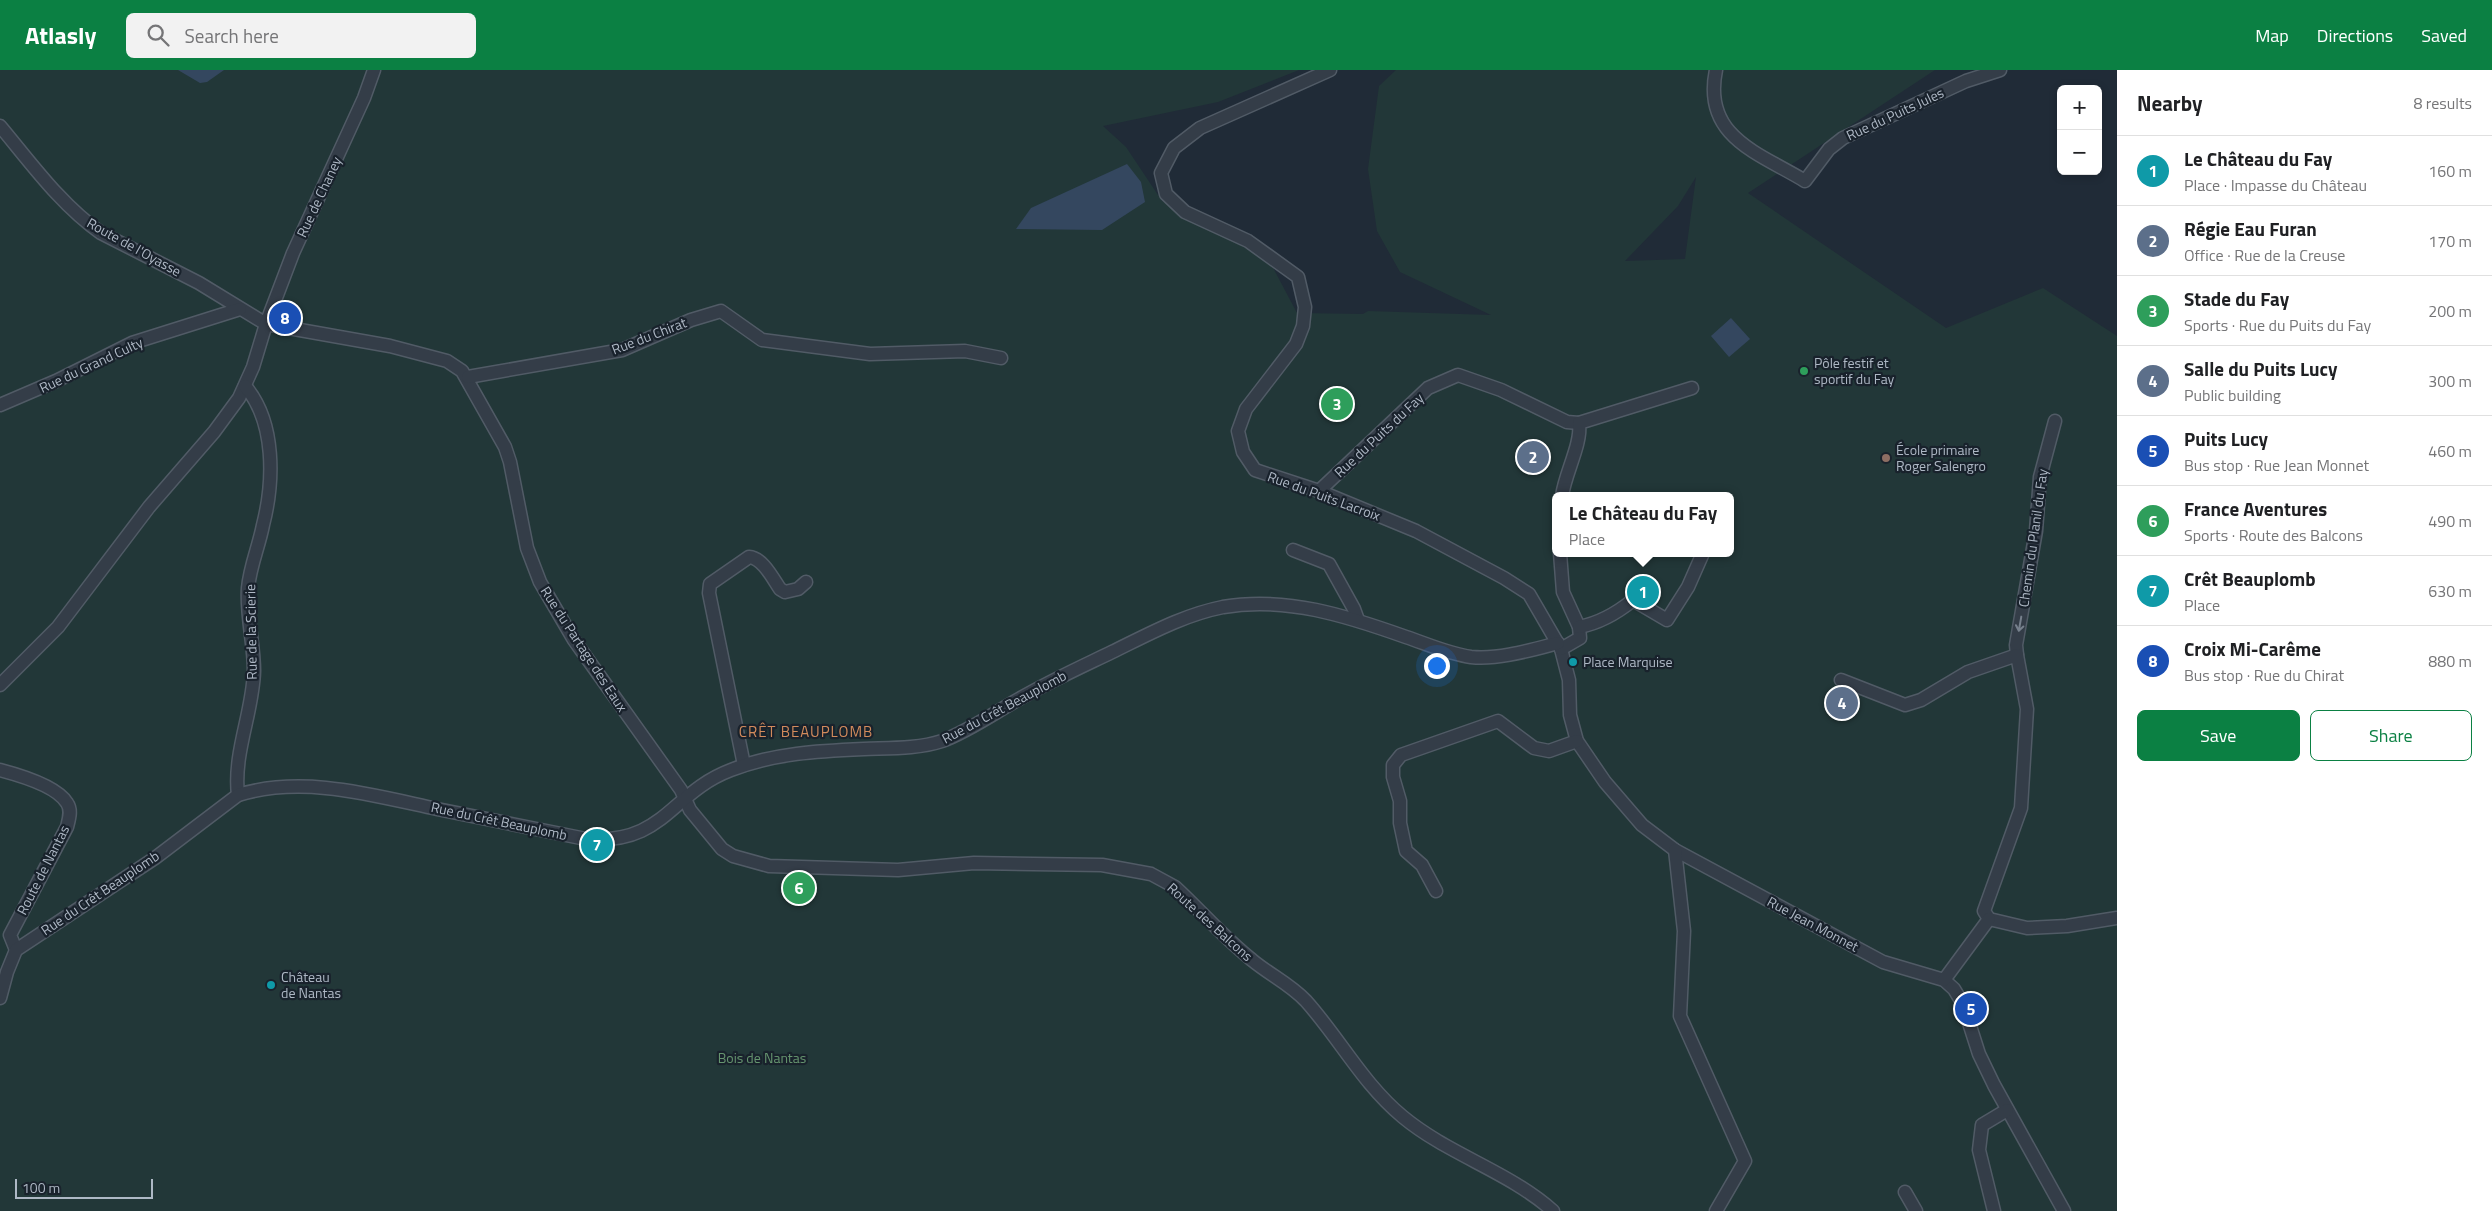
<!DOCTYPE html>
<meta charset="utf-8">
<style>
:root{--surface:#fff;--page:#f2f2f2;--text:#202124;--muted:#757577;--line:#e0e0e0;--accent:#0b8043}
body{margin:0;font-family:"Titillium Web",sans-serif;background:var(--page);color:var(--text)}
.controls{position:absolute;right:15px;top:15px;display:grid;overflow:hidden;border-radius:8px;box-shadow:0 2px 8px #0003}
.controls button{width:45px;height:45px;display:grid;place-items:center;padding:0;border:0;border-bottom:1px solid var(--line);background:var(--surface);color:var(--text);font:25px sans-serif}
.scale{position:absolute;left:15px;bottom:12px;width:138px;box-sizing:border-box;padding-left:5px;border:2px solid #aeb8c5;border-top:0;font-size:14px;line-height:18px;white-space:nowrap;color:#aeb8c5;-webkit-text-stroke:4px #19222c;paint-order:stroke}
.you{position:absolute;left:1436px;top:595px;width:18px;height:18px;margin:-12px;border:4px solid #fff;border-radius:50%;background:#1a73e8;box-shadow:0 0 0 8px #1a73e833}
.badge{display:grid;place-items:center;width:32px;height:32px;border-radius:50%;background:var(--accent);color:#fff;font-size:16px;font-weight:700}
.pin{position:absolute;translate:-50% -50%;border:2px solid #fff;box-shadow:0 1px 5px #0006}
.popup{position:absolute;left:1552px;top:422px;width:182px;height:65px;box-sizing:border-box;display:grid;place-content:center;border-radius:8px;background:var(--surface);filter:drop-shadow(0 1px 4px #0005);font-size:16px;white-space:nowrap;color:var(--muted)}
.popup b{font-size:19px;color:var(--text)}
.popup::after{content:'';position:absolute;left:50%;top:100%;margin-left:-10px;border:10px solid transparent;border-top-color:var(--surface)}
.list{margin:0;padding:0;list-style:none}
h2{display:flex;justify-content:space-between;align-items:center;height:65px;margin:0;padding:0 20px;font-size:21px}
h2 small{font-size:16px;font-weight:400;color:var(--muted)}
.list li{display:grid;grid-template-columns:32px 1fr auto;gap:15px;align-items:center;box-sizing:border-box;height:70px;padding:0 20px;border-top:1px solid var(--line)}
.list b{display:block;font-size:19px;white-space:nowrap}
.list p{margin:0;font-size:16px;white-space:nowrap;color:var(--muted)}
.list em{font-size:16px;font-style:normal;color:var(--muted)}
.actions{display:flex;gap:10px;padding:15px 20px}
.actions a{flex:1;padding:11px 0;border:1px solid var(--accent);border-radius:8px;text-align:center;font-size:18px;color:var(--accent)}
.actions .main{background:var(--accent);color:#fff}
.icon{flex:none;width:28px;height:28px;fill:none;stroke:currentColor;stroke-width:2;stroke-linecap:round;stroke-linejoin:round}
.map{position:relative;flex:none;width:2117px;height:1141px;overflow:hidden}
header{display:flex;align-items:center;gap:30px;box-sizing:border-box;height:70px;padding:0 25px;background:var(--accent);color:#fff}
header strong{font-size:24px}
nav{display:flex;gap:28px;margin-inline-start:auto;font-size:18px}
.search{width:350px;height:45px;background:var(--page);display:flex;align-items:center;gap:12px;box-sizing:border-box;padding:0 18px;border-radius:8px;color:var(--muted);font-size:19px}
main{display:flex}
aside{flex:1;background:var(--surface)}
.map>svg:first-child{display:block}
.green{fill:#223738;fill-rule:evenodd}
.water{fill:#34475f}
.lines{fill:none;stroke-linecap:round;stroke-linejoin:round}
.minor-casing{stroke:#515b66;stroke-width:15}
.minor{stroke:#343d48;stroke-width:12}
.oneway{stroke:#77818d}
.leisure-dot{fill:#2e9e5b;stroke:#19222c;stroke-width:2}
.education-dot{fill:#8d6e63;stroke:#19222c;stroke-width:2}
.culture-dot{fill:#0f9aa8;stroke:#19222c;stroke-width:2}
.labels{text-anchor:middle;stroke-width:4.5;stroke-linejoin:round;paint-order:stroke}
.street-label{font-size:14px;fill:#aeb8c5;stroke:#19222c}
.poi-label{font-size:14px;fill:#aeb8c5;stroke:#19222c;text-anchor:start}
.park-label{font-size:14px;fill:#66956f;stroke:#19222c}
.neighbourhood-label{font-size:15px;letter-spacing:1px;fill:#d28b5c;stroke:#19222c}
</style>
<header>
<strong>Atlasly</strong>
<div class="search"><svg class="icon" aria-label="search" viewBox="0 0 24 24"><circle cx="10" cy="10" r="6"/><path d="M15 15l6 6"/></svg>Search here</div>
<nav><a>Map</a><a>Directions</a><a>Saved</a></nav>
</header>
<main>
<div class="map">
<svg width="2117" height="1141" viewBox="0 0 2117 1141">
<rect width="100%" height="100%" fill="#202b37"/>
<!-- green -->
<path class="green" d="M 0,0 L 1299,0 L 1218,32 L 1103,56 L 1126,77 L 1162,131 L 1270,192 L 1297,243 L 1363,244 L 1368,241 L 1491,245 L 1400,202 L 1377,161 L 1368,99 L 1379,16 L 1396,0 L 1935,0 L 1748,123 L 1946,258 L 2043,218 L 2117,266 L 2117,1141 L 0,1141 ZM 1696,107 L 1685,189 L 1625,191 L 1678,136 ZM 1556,426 L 1730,426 L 1730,483 L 1556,483 Z"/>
<!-- water -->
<g class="water">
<path d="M 178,0 L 224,0 L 207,12 L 200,13 Z"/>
<path d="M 1127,94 L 1141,112 L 1145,132 L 1102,160 L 1016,159 L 1031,138 Z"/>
<path d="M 1731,248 L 1750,269 L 1729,287 L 1711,266 Z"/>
</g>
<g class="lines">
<defs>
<g id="minor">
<path d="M 1330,0 L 1200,58 L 1174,78 L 1161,103 L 1166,124 L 1185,142 L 1248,171 L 1298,207 L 1305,237 L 1303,256 L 1296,274 L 1246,339 L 1238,361 L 1243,382 L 1255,400 L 1319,421 L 1416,461 L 1504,508 L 1529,524 L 1561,579 L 1569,610 L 1570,645 L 1577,671 L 1605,712 L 1642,755 L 1675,780 L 1883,892 L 1944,910 L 1954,919 L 1963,934 L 1979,984 L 1994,1015 L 2064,1141"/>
<path d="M 1716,0 C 1702,67 1759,83 1805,111 L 1829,79 L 1843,68 L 1966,11 L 2000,0"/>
<path d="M 0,56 C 31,93 61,135 101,163 L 199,213 L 266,254 L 390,276 L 447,291 L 462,301 L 505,377 L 510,392 L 527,478 L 540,512 L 574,570 L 681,720 L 690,740 L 722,779 L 733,786 L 769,796 L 898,800 L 974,793 L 1102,795 L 1151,804 L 1175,817 C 1201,841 1224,868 1252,890 C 1270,905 1290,914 1306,931 C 1340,969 1363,1014 1403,1047 C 1449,1085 1508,1101 1553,1141"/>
<path d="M 468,307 L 622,280 L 691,250 L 721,241 L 762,270 L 870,284 L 965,281 L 1001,288"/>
<path d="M 0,335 L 56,311 L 132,273 L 240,239"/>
<path d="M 1319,421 L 1428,318 L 1458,305 L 1501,320 L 1567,352 L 1579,353"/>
<path d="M 1562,426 C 1565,403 1582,374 1579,353 L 1692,318"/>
<path d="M 1293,480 L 1329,494 L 1354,539 L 1358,550"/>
<path d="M 1560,483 L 1563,522 L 1579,557 L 1580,568 L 1561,579"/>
<path d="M 1579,557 C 1600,553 1617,543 1633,530 L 1667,550 L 1688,517 L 1703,483"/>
<path d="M 2017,585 L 2016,575 L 2036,461 L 2040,407 L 2055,351"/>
<path d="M 1841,610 L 1905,635 L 1921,630 L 1968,602 L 2017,585 L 2027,639 L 2021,738 L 1984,841 L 1989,849"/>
<path d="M 0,615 L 58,557 L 149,437 L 214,362 L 239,328 L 253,297 L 266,254 L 293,183 L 364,28 L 374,0"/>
<path d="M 744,695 L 709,523 L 710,514 L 749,487 C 763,488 773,509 780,519 L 785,522 L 798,519 L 806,512"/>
<path d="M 0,700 C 19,705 57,716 67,733 C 72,740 69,749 67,757 L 10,865 L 16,880"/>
<path d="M 238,725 C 233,683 253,642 254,601 C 254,573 246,545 248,518 C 250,496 259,476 263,455 C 274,412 276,352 245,316"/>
<path d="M 1675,780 L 1684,861 L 1680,946 L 1745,1091 L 1716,1141"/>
<path d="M 1436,821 L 1422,795 L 1406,781 L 1400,753 L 1400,731 L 1393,707 L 1393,695 L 1401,685 L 1498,651 L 1534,678 L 1549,681 L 1577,671"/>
<path d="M 1989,849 L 2027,858 L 2067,856 L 2117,848"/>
<path d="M 1944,910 L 1989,849"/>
<path d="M 0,928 L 7,902 L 16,880 L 155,788 L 238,725 C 303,705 372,725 437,739 C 486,749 536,759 586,769 C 665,775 670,723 731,700 C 774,683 819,681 864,679 C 889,678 918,679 942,671 C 969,661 994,643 1019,629 C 1050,611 1081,597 1112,582 C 1149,564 1183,545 1223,537 C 1286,526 1347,546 1406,567 C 1427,574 1449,584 1471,587 C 1498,590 1531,580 1558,573"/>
<path d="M 1905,1122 L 1916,1141"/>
<path d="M 1994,1141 L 1979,1080 L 1982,1055 L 2007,1040"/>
</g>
</defs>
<!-- minor casing -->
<use href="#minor" class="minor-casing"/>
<!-- minor -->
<use href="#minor" class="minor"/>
</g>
<!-- one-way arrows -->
<defs><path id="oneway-shaft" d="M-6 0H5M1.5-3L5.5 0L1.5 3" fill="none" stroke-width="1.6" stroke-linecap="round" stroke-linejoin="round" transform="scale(1.25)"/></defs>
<use class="oneway" href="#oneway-shaft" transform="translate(2020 554) rotate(100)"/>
<!-- markers -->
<circle class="leisure-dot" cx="1804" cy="301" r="5"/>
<circle class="education-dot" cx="1886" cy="388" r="5"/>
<g class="culture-dot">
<circle cx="1573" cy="592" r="5"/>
<circle cx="271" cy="915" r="5"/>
</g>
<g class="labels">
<!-- street labels -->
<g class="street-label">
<text transform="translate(1895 44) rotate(-25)" y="5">Rue du Puits Jules</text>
<text transform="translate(319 127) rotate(-65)" y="5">Rue de Chaney</text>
<text transform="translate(134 177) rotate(29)" y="5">Route de l'Oyasse</text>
<text transform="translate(649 266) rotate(-21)" y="5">Rue du Chirat</text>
<text transform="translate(91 295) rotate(-25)" y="5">Rue du Grand Culty</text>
<text transform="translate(1379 365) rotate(-43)" y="5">Rue du Puits du Fay</text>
<text transform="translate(1324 426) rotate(20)" y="5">Rue du Puits Lacroix</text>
<text transform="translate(2033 468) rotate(-82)" y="5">Chemin du Planil du Fay</text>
<text transform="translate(251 562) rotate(-91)" y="5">Rue de la Scierie</text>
<text transform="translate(584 579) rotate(57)" y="5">Rue du Partage des Eaux</text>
<text transform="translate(1004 637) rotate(-28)" y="5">Rue du Crêt Beauplomb</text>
<text transform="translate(499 751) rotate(12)" y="5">Rue du Crêt Beauplomb</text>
<text transform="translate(43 800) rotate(-63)" y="5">Route de Nantas</text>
<text transform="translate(100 823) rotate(-34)" y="5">Rue du Crêt Beauplomb</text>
<text transform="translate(1210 852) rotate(42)" y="5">Route des Balcons</text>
<text transform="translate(1813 854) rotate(28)" y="5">Rue Jean Monnet</text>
</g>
<!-- poi labels -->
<g class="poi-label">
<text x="1814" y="298">Pôle festif et<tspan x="1814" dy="16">sportif du Fay</tspan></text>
<text x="1896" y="385">École primaire<tspan x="1896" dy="16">Roger Salengro</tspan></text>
<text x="1583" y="597">Place Marquise</text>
<text x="281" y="912">Château<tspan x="281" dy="16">de Nantas</tspan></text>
</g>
<!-- park labels -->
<g class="park-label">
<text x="762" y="993">Bois de Nantas</text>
</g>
<!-- neighbourhood labels -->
<g class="neighbourhood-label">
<text x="806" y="667">CRÊT BEAUPLOMB</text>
</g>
</g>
</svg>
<div class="controls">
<button>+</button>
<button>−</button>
</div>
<div class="scale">100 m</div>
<div class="you"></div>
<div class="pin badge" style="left:1643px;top:522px;background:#0f9aa8">1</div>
<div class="popup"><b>Le Château du Fay</b>Place</div>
<div class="pin badge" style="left:1533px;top:387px;background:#5c6f8a">2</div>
<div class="pin badge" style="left:1337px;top:334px;background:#2e9e5b">3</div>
<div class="pin badge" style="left:1842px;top:633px;background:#5c6f8a">4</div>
<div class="pin badge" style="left:1971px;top:939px;background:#1a4fb4">5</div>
<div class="pin badge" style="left:799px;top:818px;background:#2e9e5b">6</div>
<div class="pin badge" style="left:597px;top:775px;background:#0f9aa8">7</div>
<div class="pin badge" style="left:285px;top:248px;background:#1a4fb4">8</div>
</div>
<aside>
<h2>Nearby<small>8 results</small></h2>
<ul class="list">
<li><span class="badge" style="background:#0f9aa8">1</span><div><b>Le Château du Fay</b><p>Place · Impasse du Château</p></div><em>160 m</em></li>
<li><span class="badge" style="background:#5c6f8a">2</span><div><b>Régie Eau Furan</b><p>Office · Rue de la Creuse</p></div><em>170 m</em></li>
<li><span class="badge" style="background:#2e9e5b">3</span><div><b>Stade du Fay</b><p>Sports · Rue du Puits du Fay</p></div><em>200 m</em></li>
<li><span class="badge" style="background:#5c6f8a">4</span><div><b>Salle du Puits Lucy</b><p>Public building</p></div><em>300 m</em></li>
<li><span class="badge" style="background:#1a4fb4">5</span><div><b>Puits Lucy</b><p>Bus stop · Rue Jean Monnet</p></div><em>460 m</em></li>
<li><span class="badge" style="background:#2e9e5b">6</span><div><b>France Aventures</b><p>Sports · Route des Balcons</p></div><em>490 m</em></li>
<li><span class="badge" style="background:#0f9aa8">7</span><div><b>Crêt Beauplomb</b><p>Place</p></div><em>630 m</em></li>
<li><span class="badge" style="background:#1a4fb4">8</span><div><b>Croix Mi-Carême</b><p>Bus stop · Rue du Chirat</p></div><em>880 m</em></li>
</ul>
<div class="actions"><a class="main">Save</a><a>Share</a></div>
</aside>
</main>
